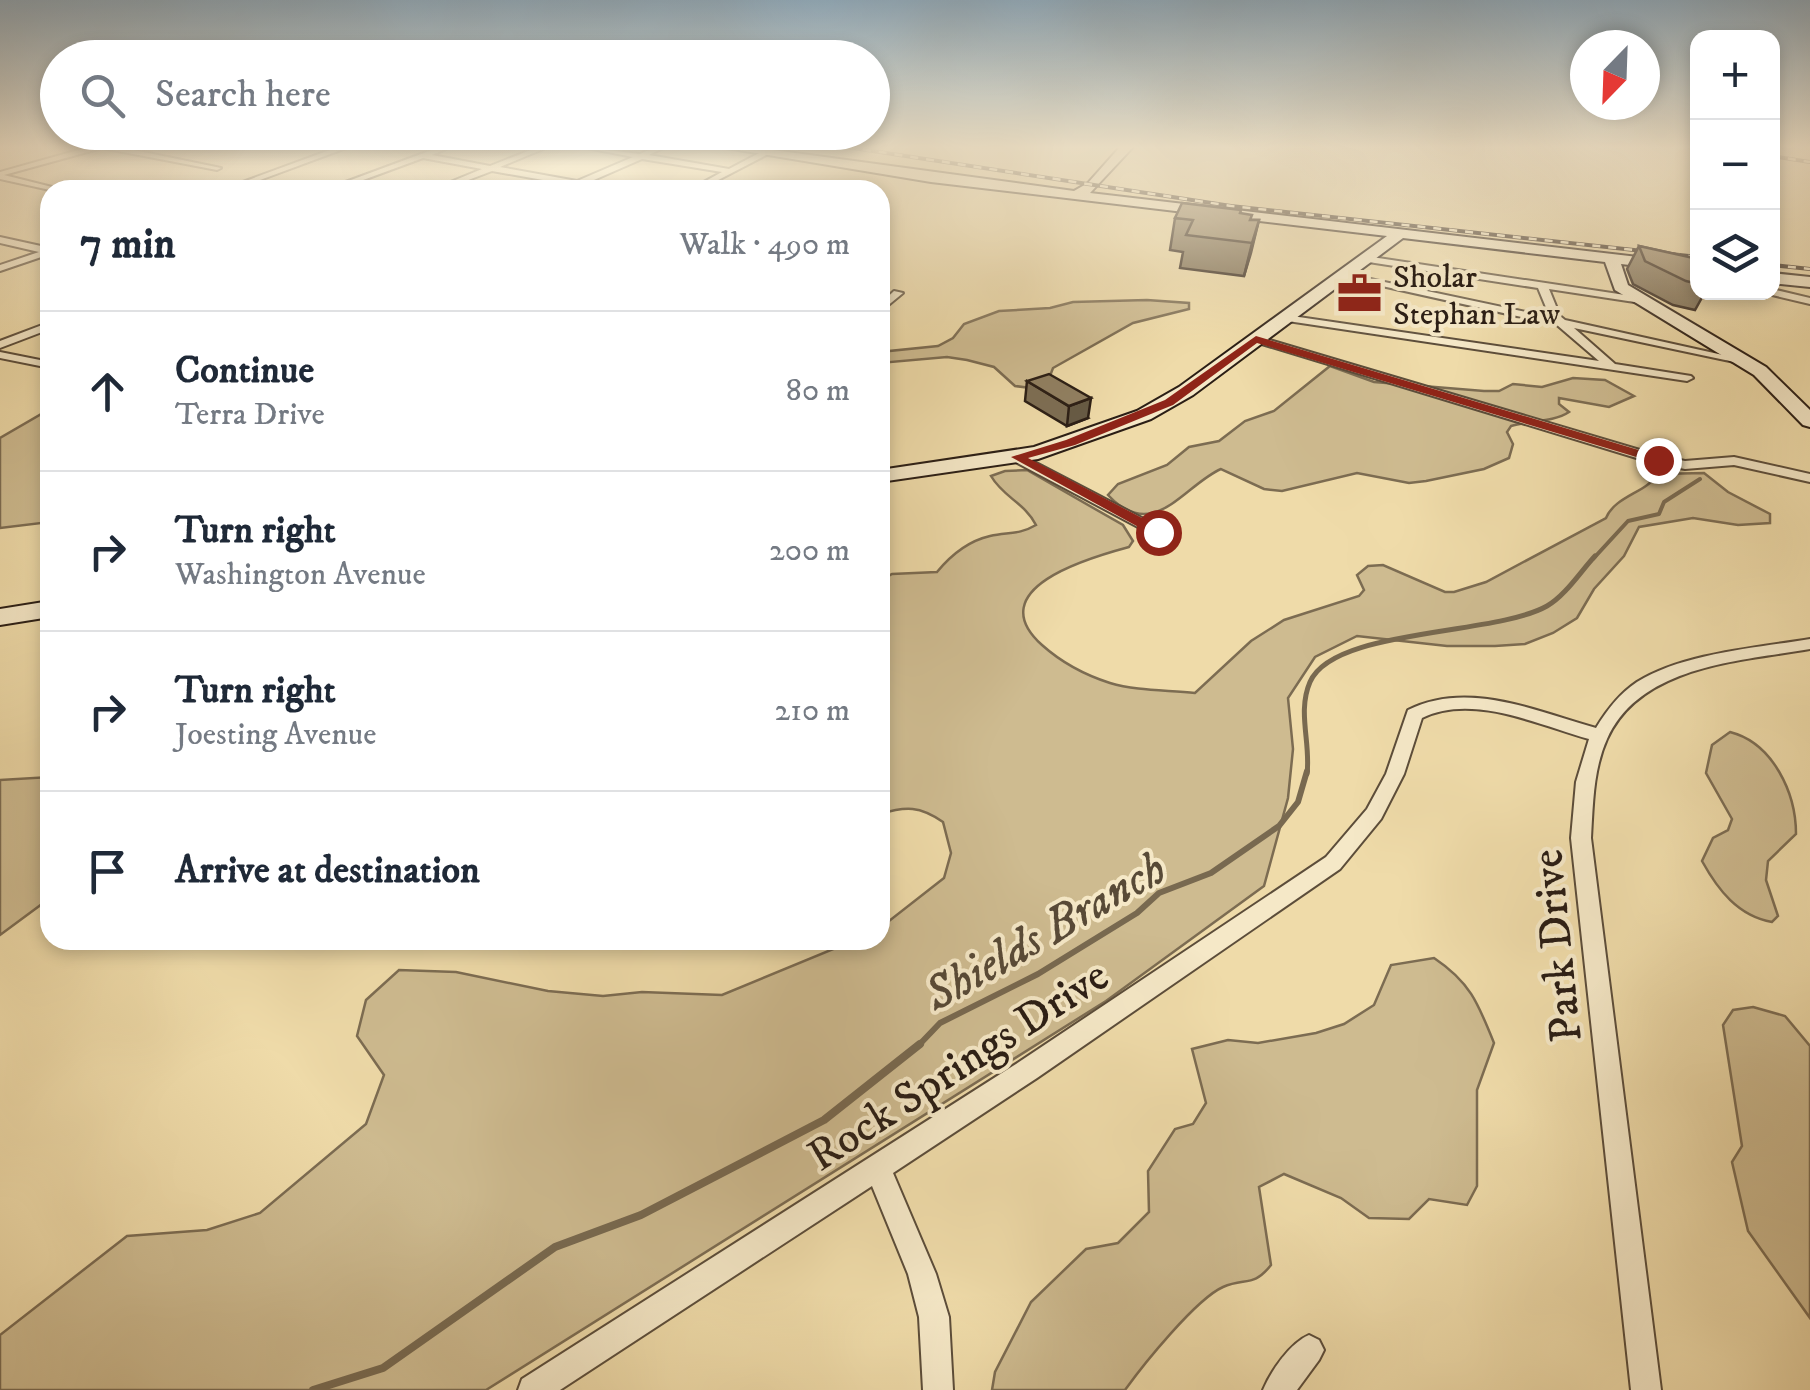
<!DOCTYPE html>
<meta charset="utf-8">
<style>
:root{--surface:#fff;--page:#f2f2f3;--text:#1f2937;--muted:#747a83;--line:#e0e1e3}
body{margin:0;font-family:"IM FELL DW Pica",serif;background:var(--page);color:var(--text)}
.controls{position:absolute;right:30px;top:30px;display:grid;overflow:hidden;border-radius:20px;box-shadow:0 5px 15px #0003}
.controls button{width:90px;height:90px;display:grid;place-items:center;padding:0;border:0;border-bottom:2px solid var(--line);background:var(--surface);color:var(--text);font:50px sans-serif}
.compass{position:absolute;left:1570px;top:30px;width:90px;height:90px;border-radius:50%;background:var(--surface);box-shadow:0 5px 15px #0003;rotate:203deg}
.stop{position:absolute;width:30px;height:30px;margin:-22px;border:8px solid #8f2418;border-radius:50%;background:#fff}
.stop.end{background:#8f2418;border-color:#fff;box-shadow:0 2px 10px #0008}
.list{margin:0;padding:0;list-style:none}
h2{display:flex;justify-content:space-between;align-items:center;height:130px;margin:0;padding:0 40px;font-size:42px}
h2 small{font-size:32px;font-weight:400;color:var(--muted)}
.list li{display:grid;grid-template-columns:65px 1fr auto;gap:30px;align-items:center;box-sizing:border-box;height:160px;padding:0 40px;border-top:2px solid var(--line)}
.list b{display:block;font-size:38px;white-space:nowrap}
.list p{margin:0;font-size:32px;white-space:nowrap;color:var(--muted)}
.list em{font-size:32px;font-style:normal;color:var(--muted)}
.icon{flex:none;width:55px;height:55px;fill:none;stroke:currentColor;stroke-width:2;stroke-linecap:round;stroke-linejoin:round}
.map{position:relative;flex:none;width:1810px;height:1390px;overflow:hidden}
.search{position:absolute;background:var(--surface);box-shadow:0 5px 15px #0003;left:40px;top:40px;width:850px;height:110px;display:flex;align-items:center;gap:25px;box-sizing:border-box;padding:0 35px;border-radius:55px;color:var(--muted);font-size:38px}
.panel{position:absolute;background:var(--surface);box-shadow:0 5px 15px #0003;left:40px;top:180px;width:850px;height:770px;border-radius:30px}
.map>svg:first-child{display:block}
.green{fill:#cebb90;stroke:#7c6c52;stroke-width:2.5}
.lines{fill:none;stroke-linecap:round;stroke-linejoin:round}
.stream-far3{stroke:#786950;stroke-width:4}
.stream-far2{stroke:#786950;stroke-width:5}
.stream-far1{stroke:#786950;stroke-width:6}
.stream{stroke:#786950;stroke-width:8}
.street-casing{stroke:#5c4d3a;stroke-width:4}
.secondary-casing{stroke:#2b1e15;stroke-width:4}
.street{fill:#f5e8c7;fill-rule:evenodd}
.secondary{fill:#f5e8c7;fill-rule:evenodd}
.rail-casing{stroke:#2b1e15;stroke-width:4}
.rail{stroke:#f5e8c7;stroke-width:2.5;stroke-dasharray:8;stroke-linecap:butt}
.wall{fill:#7d6e54;stroke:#2b1e15;stroke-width:2.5}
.shaded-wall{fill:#665a45;stroke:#2b1e15;stroke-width:2.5}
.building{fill:#918062;stroke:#2b1e15;stroke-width:2.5}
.route{fill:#8f2418}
.labels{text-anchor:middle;stroke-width:8;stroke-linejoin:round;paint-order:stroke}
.far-poi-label{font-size:32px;fill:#2b1e15;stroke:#f5e8c7;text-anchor:start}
.near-street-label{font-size:45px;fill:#2b1e15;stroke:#f5e8c7}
.near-water-label{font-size:48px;font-style:italic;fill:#584a37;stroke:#f5e8c7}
</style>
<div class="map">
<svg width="1810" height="1390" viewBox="0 0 1810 1390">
<rect width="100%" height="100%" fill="#efdba9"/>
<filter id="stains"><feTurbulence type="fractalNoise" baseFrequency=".002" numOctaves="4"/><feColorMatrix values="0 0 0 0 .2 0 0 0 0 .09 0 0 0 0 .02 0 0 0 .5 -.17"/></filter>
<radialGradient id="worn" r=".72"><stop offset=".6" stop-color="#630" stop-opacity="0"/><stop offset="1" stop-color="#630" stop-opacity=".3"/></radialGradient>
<!-- green -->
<g class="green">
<path d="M 1147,300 L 1189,303 L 1189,309 L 1133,323 L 1053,368 L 1047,384 L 1038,389 L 1015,386 L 994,367 L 967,360 L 947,357 L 880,363 L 880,352 L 938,346 L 953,338 L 964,324 L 999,311 L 1050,308 L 1073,302 Z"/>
<path d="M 1330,366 L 1374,382 L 1484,391 L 1499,391 L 1513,384 L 1542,387 L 1573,378 L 1605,380 L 1634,396 L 1609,407 L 1559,398 L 1559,404 L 1569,412 C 1554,422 1529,421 1511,426 L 1507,432 L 1513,444 L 1509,458 L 1484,469 L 1426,481 L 1409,483 L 1357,473 L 1282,491 L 1264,489 L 1221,469 C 1184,485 1154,544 1108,495 L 1118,484 L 1167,465 L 1189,447 L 1219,441 L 1245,421 L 1274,411 Z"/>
<path d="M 50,409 L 50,522 L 0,528 L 0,438 Z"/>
<path d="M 1027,470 L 1123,525 L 1133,541 L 1129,547 C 1088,558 980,589 1042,645 C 1061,662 1085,675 1110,683 C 1136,691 1167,690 1195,693 L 1251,641 L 1284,620 L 1359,596 L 1364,590 L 1357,575 L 1368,566 L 1383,565 L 1445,592 L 1454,592 L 1486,582 L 1606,518 C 1615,496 1646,493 1658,474 L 1704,473 L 1728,492 L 1770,514 L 1770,523 L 1738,525 L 1693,518 L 1639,527 L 1624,556 L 1594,589 L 1577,618 L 1553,633 L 1525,644 L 1495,646 L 1447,646 L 1357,636 L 1315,657 L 1288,698 L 1293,749 L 1288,798 L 1264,886 L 1106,1001 L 486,1390 L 0,1390 L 0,1335 L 127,1236 L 207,1230 L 260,1213 L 366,1124 L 384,1075 L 357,1036 L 366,1000 L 399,970 L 456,972 L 548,991 L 603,996 L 642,992 L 722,995 L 855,940 L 880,940 L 880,928 L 944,878 L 951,853 L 943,822 C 920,806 906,806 880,814 L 880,581 L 892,574 L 937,572 C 951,555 968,541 990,536 C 1008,532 1019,535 1036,525 C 1025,503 1003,497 991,476 L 1005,471 Z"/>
<path d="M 1730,732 C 1773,743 1796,793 1796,834 L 1768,861 L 1766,880 L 1778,916 L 1772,922 C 1738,916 1718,890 1702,861 L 1713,838 L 1728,830 L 1732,819 L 1706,773 L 1712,745 Z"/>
<path d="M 50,777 L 50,898 L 0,935 L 0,780 Z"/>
<path d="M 1434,958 C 1470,982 1478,1003 1494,1043 L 1477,1090 L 1477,1186 L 1467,1205 L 1429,1199 L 1409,1219 L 1369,1218 L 1341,1198 L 1284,1174 L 1259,1187 L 1271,1265 C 1253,1288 1245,1277 1223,1287 C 1196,1299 1143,1365 1125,1390 L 992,1390 L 995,1372 L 1031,1302 L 1086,1249 L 1118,1243 L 1149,1212 L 1148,1171 L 1175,1129 L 1193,1124 L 1206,1103 L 1192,1049 L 1228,1040 L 1258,1043 L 1316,1033 L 1344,1024 L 1374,1005 L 1391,965 Z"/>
<path d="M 1753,1007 L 1785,1016 L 1810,1046 L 1810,1318 L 1748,1231 L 1732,1162 L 1742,1146 L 1723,1025 L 1733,1010 Z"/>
</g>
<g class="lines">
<!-- stream-far3 -->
<path class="stream-far3" d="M 1593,559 L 1628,521 L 1659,514 L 1664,502 L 1700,479"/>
<!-- stream-far2 -->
<path class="stream-far2" d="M 1307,774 C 1311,743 1297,712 1310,682 C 1333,628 1494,636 1547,606 C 1565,596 1581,571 1595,556"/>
<!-- stream-far1 -->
<path class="stream-far1" d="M 918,1046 L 940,1023 L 1038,974 L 1137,913 L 1159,893 L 1211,873 L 1279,826 L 1298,802 L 1307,771"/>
<!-- stream -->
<path class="stream" d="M 313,1390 L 383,1368 L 555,1247 L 641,1215 L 824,1120 L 920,1044"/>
<defs>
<g id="street">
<path d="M 89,147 L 119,147 L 221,168 L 217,170 L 102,148 L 4,175 L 64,190 L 50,190 L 0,179 L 0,172 Z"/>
<path d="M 338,147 L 349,147 L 233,190 L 221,190 Z"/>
<path d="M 440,147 L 451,147 L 432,155 L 490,166 L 538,147 L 548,147 L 500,167 L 577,181 L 633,157 L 582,147 L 640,154 L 655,147 L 665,147 L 649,155 L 729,169 L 763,151 L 770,153 L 699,190 L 689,190 L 722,172 L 642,159 L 587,183 L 617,190 L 599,190 L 492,171 L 442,190 L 431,190 L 482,169 L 423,158 L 336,190 L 324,190 Z"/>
<path d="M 0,237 L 50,248 L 50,254 L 0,271 L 0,265 L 39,252 L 0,243 Z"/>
<path d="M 1365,256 L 1645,298 L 1645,302 L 1641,303 L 1549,289 L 1560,316 L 1565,320 L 1750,361 L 1744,364 L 1574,328 L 1615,364 L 1691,376 L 1693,378 L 1687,381 L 1281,320 L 1280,318 L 1285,315 L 1599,361 L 1557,325 L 1337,276 L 1342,273 L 1550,317 L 1538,288 L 1362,261 L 1360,259 Z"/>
<path d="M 1772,289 L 1810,298 L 1810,304 L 1768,294 Z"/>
<path d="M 894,291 L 903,293 L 880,312 L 880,304 Z"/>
<path d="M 50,322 L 50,329 L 0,348 L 0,341 Z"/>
<path d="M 1256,336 L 1660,456 L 1685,461 L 1734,457 L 1810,474 L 1810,482 L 1734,465 L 1685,469 L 1653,463 L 1252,341 L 1252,337 Z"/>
<path d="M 0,352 L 50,362 L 50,368 L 0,358 Z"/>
<path d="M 1017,453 L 1163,529 L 1165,532 L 1163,535 L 1153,535 L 1012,460 L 1010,457 Z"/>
<path d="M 1810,639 L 1810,649 C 1741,661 1640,665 1607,739 C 1593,770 1593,805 1591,838 L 1661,1390 L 1631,1390 L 1571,838 L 1576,782 L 1589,739 C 1539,725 1472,693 1422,718 L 1404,774 L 1381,819 L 1340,869 L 1037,1078 L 893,1173 L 936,1274 L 949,1317 L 953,1390 L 923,1390 L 919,1317 L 908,1274 L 872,1186 L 560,1390 L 518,1390 L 522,1379 L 1019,1062 L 1326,857 L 1367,809 L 1386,774 L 1408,710 C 1468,680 1535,711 1596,728 C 1607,710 1619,694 1637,682 C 1684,653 1756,648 1810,639 Z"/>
<path d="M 1309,1335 L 1319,1340 L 1324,1350 L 1319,1360 L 1297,1390 L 1263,1390 C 1271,1371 1290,1343 1309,1335 Z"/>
</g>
<g id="secondary">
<path d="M 720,147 L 751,147 L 1074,191 L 1088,183 L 1120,147 L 1133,147 L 1090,193 L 1698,264 L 1698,273 L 1621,264 L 1628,285 L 1766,367 L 1810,410 L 1810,427 L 1803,425 L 1754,375 L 1615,290 L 1605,262 L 1403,238 L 1193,395 L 1151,419 L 1038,459 L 880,482 L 880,470 L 1034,447 L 1137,411 L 1179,387 L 1387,236 L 931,182 Z"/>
<path d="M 1772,273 L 1810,277 L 1810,287 L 1772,283 Z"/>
<path d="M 50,601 L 50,617 L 0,625 L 0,609 Z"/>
</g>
</defs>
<!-- street casing -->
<use href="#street" class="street-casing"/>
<!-- secondary casing -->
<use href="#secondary" class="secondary-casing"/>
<!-- street -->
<use href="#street" class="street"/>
<!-- secondary -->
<use href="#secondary" class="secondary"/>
<defs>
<g id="rail">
<path d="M 847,147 L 1231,206 L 1698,257"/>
<path d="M 1772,156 L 1810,162"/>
<path d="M 1772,265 L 1810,269"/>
</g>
</defs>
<!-- rail casing -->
<use href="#rail" class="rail-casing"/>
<!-- rail -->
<use href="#rail" class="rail"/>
</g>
<!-- wall -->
<g class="wall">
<path d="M 1175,218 L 1259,220 L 1244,276 L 1180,268 L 1183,252 L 1170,250 Z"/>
<path d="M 1639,246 L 1698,259 L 1698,292 L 1705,292 L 1695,310 L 1673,305 L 1633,284 L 1627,269 Z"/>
<path d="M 1027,381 L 1088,418 L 1067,426 L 1025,401 Z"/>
</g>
<!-- shaded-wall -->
<g class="shaded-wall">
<path d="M 1259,220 L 1251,253 L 1244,276 L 1252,243 Z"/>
<path d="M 1091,398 L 1088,418 L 1067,426 L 1069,406 Z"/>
</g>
<!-- building -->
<g class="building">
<path d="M 1182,203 L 1241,210 L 1240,213 L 1252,215 L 1250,220 L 1259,220 L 1252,243 L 1186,235 L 1193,220 L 1175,218 Z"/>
<path d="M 1639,246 L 1698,259 L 1698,284 L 1686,281 L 1645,261 Z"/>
<path d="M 1049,374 L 1091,398 L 1069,406 L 1027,381 Z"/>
</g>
<!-- sky -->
<linearGradient id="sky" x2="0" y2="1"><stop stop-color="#90aabb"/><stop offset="0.43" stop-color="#f8efd8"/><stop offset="1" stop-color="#f8efd8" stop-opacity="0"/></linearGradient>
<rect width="1810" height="342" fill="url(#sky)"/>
<!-- route -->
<path class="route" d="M 1256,336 L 1662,457 L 1664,460 L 1653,462 L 1257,343 L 1173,405 L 1075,445 L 1028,458 L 1163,529 L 1163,535 L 1153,535 L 1011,457 L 1066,440 L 1165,400 Z"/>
<!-- icons -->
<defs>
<symbol id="office-bare" viewBox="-9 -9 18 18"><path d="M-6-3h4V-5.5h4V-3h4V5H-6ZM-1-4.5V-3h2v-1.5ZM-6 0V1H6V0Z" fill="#8f2418" stroke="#f5e8c7" stroke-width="2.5" paint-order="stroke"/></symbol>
</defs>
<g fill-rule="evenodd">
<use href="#office-bare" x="1328" y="262" width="63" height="63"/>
</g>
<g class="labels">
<!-- far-poi labels -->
<g class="far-poi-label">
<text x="1393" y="287">Sholar<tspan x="1393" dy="37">Stephan Law</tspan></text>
</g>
<!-- near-street labels -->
<g class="near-street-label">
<text transform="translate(1555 946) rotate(-96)" y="16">Park Drive</text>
<text transform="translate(957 1064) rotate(-33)" y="16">Rock Springs Drive</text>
</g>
<!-- near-water labels -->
<g class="near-water-label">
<text transform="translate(1044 930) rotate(-30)" y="17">Shields Branch</text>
</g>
</g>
<rect width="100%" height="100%" filter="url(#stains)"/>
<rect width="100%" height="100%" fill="url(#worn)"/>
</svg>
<div class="controls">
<button>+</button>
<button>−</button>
<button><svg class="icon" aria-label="layers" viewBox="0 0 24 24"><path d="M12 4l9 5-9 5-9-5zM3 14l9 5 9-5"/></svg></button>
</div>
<svg class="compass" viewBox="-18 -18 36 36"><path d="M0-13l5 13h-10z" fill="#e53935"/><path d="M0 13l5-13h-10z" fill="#747a83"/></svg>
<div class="stop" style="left:1158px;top:532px"></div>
<div class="stop end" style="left:1658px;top:460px"></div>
<div class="search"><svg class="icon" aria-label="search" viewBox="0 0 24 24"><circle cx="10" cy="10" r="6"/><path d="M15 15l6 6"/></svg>Search here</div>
<section class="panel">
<h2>7 min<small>Walk · 490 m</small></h2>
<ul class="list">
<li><svg class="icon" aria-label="ahead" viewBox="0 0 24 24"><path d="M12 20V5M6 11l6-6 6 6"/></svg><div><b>Continue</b><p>Terra Drive</p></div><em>80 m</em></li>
<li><svg class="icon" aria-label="right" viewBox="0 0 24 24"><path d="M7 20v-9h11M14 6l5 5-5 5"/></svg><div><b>Turn right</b><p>Washington Avenue</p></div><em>200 m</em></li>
<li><svg class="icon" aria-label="right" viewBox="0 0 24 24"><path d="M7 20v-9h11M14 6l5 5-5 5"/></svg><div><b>Turn right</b><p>Joesting Avenue</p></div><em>210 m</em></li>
<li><svg class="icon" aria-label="arrive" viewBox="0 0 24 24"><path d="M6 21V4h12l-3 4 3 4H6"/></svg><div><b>Arrive at destination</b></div></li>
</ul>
</section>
</div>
